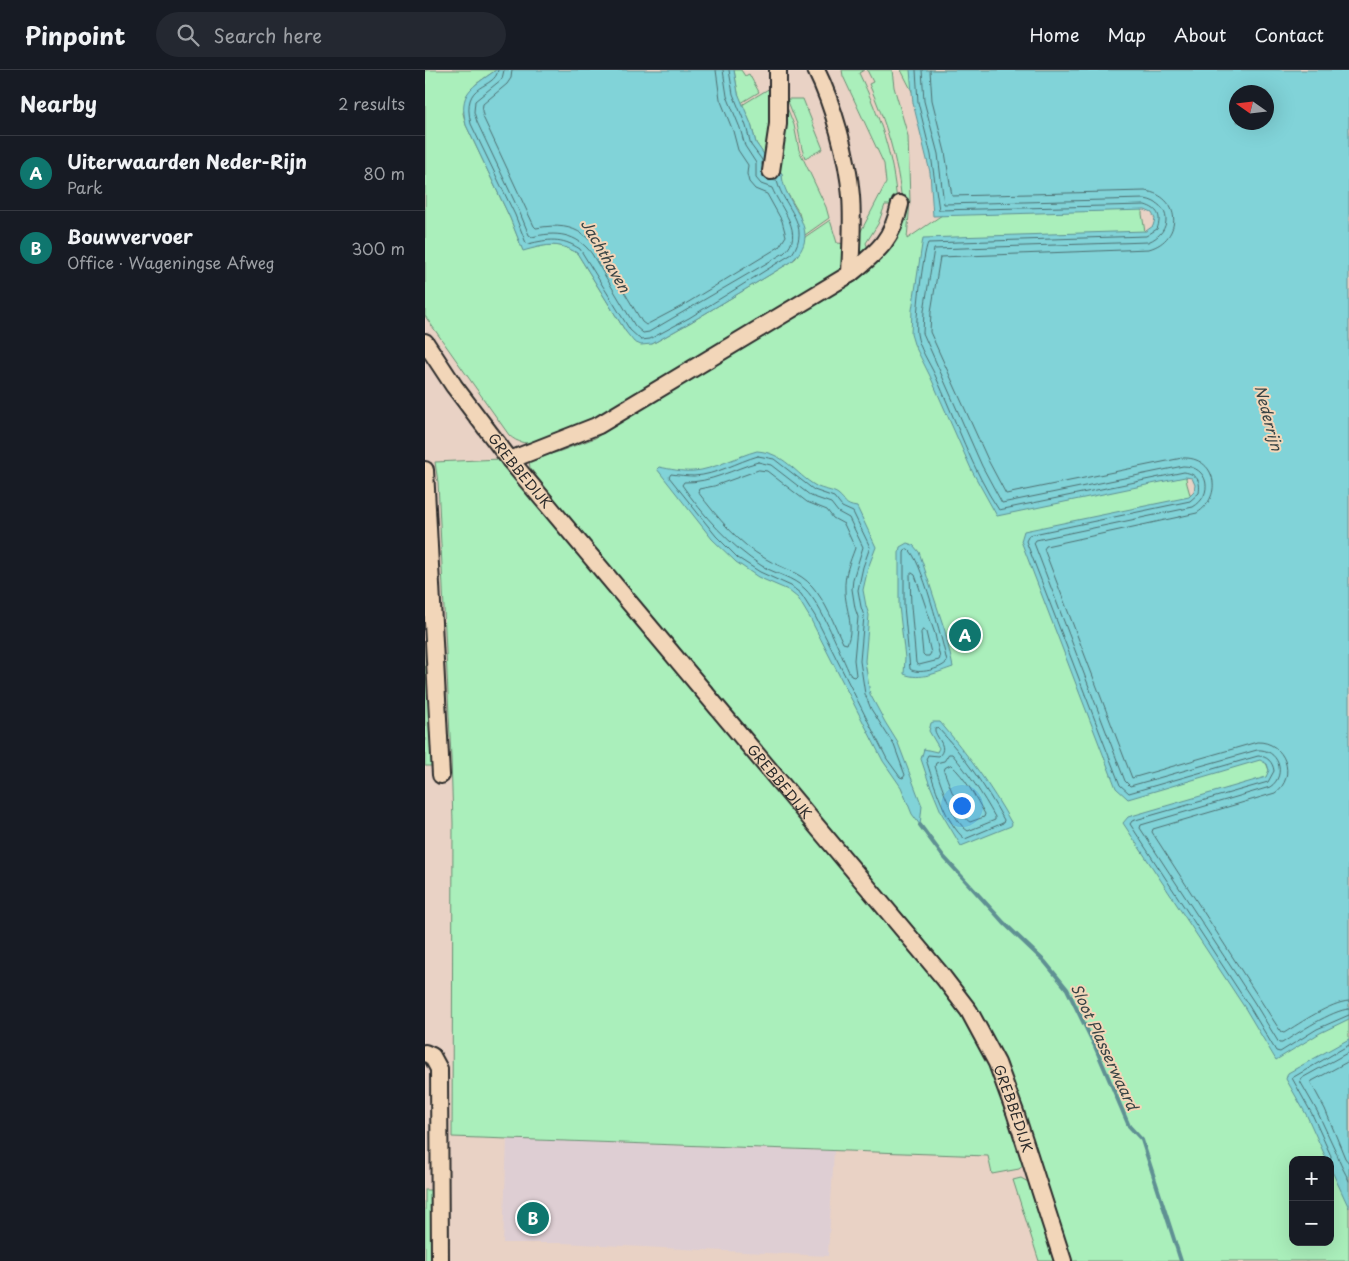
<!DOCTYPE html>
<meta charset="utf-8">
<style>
:root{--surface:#171b24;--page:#242831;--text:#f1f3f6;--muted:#9ea1a6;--line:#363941;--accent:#0f766e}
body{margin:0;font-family:"Playpen Sans",sans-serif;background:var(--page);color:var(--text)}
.controls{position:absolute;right:15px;bottom:15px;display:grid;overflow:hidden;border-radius:10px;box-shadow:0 5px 20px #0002}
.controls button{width:45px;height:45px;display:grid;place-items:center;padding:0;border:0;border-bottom:1px solid var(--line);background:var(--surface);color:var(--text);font:25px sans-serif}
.compass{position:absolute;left:804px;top:15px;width:45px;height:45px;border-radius:50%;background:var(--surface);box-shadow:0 5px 20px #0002;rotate:284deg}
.you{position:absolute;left:536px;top:735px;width:18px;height:18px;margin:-12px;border:4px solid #fff;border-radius:50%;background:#1a73e8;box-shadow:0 0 0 8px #1a73e833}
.badge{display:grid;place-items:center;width:32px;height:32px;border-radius:50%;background:var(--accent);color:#fff;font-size:16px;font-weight:700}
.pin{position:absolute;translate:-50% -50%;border:2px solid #fff;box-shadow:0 1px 5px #0006}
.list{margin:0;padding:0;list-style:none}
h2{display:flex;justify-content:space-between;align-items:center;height:65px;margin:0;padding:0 20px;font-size:21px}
h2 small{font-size:16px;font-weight:400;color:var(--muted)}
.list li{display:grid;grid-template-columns:32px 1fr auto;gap:15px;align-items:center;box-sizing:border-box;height:75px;padding:0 20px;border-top:1px solid var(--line)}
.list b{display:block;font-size:19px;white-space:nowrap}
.list p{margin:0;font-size:16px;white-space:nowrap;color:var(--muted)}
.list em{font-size:16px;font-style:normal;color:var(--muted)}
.icon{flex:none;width:28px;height:28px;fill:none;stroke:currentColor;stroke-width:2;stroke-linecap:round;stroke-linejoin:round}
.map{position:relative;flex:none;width:924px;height:1191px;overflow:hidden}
header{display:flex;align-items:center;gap:30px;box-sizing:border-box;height:70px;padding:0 25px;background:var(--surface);border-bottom:1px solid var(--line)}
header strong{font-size:24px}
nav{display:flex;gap:28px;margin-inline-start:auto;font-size:18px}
.search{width:350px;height:45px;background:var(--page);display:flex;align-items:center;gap:12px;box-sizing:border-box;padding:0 18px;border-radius:28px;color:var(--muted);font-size:19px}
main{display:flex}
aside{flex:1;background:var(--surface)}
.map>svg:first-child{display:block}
.built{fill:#deced3}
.green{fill:#aaefbb;stroke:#6a8d73;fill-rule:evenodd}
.water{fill:#81d3d8;stroke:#5f9093;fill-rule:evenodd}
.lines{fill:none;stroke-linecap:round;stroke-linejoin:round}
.shore{stroke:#4d6e70;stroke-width:1}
.stream{stroke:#5f9093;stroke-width:4}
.minor-casing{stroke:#2b2b2b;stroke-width:20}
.minor{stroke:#f2d6b9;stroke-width:16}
.labels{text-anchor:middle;stroke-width:4;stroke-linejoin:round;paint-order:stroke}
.street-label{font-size:14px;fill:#2b2b2b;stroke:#f2d6b9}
.water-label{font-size:15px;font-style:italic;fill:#384445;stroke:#f2d6b9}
</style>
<header>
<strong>Pinpoint</strong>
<div class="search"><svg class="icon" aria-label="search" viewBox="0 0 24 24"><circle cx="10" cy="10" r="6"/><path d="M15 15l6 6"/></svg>Search here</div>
<nav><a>Home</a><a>Map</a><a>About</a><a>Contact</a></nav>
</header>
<main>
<aside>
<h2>Nearby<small>2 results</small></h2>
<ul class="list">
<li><span class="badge">A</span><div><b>Uiterwaarden Neder-Rijn</b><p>Park</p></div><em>80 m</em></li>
<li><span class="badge">B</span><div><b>Bouwvervoer</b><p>Office · Wageningse Afweg</p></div><em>300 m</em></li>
</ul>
</aside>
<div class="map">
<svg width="924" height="1191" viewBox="0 0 924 1191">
<rect width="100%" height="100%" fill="#e9d2c5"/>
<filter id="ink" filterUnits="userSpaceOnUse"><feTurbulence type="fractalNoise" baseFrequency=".02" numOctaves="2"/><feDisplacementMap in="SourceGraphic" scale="10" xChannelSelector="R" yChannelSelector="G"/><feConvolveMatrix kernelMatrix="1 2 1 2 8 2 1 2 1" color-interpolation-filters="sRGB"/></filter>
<g filter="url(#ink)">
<!-- built -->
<path class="built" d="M 82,1069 L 409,1081 L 403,1186 L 137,1173 L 78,1173 Z"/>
<!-- green -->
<g class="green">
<path d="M 0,0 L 71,0 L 51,14 L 38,43 L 41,55 L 85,148 L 98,180 C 120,176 131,170 152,183 L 201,262 L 227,274 L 266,252 L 366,192 L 371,188 L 380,167 L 405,150 L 412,173 L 422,174 L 421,193 L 415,205 L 147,361 C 127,368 101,382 84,365 L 0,246 Z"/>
<path d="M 309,0 L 316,0 L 320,6 L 324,4 L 334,22 L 316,33 L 313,23 Z"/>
<path d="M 417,0 L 439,0 L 434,3 C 455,47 468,84 472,133 L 469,135 L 460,135 L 453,154 L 441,173 L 444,181 L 431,190 L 433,167 L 461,113 L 459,94 L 418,6 Z"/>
<path d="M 442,0 L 467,0 L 469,17 L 483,66 L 485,131 L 482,169 L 517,145 L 493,33 L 476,0 L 724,0 L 717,144 L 762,414 L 840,690 L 924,908 L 924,1191 L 645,1191 L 578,992 L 105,398 L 104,390 L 133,382 L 170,368 L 423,214 L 477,132 C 473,91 461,52 444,14 L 448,12 ZM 868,1090 L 905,1090 L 905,1172 L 868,1172 Z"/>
<path d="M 345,18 L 351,18 L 342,89 L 331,73 L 326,54 L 317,35 Z"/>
<path d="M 357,25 L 369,55 L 374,80 L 401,137 L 404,148 L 380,165 L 374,143 L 358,116 L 357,105 L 350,100 Z"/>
<path d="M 362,29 L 378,29 L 398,79 L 380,88 L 377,79 L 372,54 Z"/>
<path d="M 76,389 L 539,945 L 566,997 L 600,1094 L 594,1099 L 567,1104 L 563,1086 L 27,1067 L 28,753 L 26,687 L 13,412 L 10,392 Z"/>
<path d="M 0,462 L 10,696 L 0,696 Z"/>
<path d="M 596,1108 L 605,1113 L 630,1191 L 614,1191 L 588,1110 Z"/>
<rect x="0" y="1120" width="8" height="71"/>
</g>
<!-- water -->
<g class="water">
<path d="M 71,0 L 309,0 L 313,23 L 326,54 L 331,73 L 350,100 L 357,103 C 357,135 402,160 366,192 L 266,252 L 227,274 L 216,275 L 209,272 L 201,262 L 152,183 C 132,171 120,175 98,181 L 85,148 L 41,55 C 33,22 46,18 71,0 Z"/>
<path d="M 485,0 L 924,0 L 924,949 L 895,963 L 851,990 L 820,938 L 698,753 L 703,747 L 841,707 L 844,700 L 842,694 L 835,690 L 703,729 L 691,718 L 596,471 L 599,461 L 764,427 L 769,422 L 770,415 L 767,408 L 760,407 L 572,446 L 547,401 L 505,306 L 489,274 L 486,264 L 487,240 L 498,168 L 721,161 L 728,156 L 730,149 L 727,143 L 720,140 L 508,146 L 505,102 L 488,33 ZM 812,22 L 842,22 L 842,52 L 812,52 Z"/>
<path d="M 332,381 C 360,383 369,403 391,416 C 398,420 408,420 413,424 C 422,431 418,435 432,437 L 451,477 L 443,498 L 438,520 L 441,536 L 444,545 L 440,591 L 445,624 L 460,652 L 473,673 L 497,736 L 495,755 L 487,744 L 476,717 L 458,691 L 385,548 L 373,528 L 363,520 L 333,507 L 311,492 L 287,469 L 232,399 L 234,397 C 245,399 257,402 269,401 C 287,400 313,386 332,381 Z"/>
<path d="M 482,473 L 488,475 L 494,482 L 520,561 L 528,597 C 513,602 495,611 479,604 L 480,588 L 474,536 L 474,483 L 475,477 Z"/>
<path d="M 508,652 L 515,652 C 543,685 566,716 587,754 L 586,756 L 536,776 L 517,744 L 503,710 L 496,689 L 499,679 L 512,682 L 514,678 L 504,661 L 506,653 Z"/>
<path d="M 924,969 L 924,1138 L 905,1097 L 905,1090 L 902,1090 L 882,1046 L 861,1009 L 863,1003 Z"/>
</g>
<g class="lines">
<!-- shore -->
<g class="shore">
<path d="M 73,0 C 70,21 35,10 46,54 L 90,145 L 101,173 L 103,174 C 124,169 136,167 155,179 L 205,260 L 216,270 L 225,269 L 264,248 L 367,184 C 387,155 359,138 352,111 L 345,110"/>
<path d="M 79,0 L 77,9 L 50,31 L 49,42 L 52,52 L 95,143 L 104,165 L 107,167 C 130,161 152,163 167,184 L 210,256 L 218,263 L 224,262 L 359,183 C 381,164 355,138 347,118 L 336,114 L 331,108 L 331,93 L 320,76 L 315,58 L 302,26 L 298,0"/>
<path d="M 87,0 L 86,8 L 82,14 L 58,34 L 57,41 L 59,49 L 109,156 L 111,158 C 155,150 166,168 187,202 C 197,218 207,235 217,252 L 221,255 L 257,236 L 354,177 L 361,166 L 357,151 L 342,124 L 330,119 L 324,112 L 322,104 L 323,95 L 313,80 L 308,61 L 295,29 L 291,0"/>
<path d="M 304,0 L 308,24 L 321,56 L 326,75 L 337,90 L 337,95"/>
<path d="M 491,0 L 493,32 L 506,85 L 514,140 L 720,135 C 733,139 737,146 732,159 L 721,166 L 503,173 C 498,183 490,251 492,264 C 494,278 504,292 510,305 C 530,348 548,402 574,440 L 759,402 C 772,404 776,411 774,423 L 765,431 L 604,465 L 601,471 L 695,715 L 704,723 L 833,686 C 842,686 848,692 849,701 L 843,712 L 707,751 L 705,754 L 824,936 L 851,981 L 855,982 L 892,959 L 924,945"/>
<path d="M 497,0 L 499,31 L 513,84 L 519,134 L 720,129 C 747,134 748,162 723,172 L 509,179 L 499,241 L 498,263 L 557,396 L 577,433 L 758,396 C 784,396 789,425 768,437 L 611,470 L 609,473 L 700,711 L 705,716 L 832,680 C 853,678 863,705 845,717 L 716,755 L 715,758 L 829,932 L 854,973 L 857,973 C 873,963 907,940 924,939"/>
<path d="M 505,0 L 507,30 L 520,82 L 527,126 L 720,121 C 756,126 759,169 724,179 L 515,187 L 506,242 L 505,262 L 564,392 L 581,424 L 757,388 C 791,386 799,426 772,443 L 621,476 L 619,479 L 707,708 L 832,672 C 860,671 873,707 850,723 L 728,759 L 727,762 L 856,962 L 859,963 C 875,953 906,932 924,931"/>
<path d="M 333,386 L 349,389 L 389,420 L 409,427 L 417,437 L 428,442 L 445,477 L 438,497 L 433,520 L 436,537 L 439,546 L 435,591 L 440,624 L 446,639 L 469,675 L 480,705 L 478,708 L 475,707 L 462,689 L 390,546 L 376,524 L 366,516 L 335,502 L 313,488 L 291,466 L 244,407 L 246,404 C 253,405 262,406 269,406 C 291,405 312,392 333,386 Z"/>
<path d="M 333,392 L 346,395 L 386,426 L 406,433 L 413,442 L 424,448 L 438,477 L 428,509 L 427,519 L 430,538 L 433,547 L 429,590 L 431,605 L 429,607 L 426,606 C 415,584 397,535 380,519 C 368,507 351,504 337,496 C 305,476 278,445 257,415 L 259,412 C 286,413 308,399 333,392 Z"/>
<path d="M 334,400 L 342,401 L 382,432 L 402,440 L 408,448 L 419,454 L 430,478 C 425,492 419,505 420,520 C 420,538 430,556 422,574 L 418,573 C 409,554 401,532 387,516 C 375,502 356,498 341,489 C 313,473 293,448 273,422 L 274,419 L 289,416 Z"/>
<path d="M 483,479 C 496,486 518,573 522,592 C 516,599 493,605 485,599 L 479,536 L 479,483 L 480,480 Z"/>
<path d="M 487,503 L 490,505 L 510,564 L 515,588 L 514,590 L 494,595 L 491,593 L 486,536 L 485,505 Z"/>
<path d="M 498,560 L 501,562 L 506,583 L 504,586 L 500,586 L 498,584 L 496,563 Z"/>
<path d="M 513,658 C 539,686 561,717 579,750 L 578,753 L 540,769 C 521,754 508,712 501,689 L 503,685 L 514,686 C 523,677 513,670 510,661 L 510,658 Z"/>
<path d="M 524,684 L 527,684 C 544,704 558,725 570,747 L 570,750 L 543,761 C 528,752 515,713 510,696 L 511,693 L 519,691 Z"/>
<path d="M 526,695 C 540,707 551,728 560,744 L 559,747 L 545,752 C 535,747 524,713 519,701 L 520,698 Z"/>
<path d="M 924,982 L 877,1008 L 875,1011 L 892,1041 L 912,1084 C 914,1093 920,1102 924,1111"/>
<path d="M 924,991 L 887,1011 L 886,1013 L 900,1039 L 920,1088 L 924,1093"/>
<path d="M 905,1092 L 906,1086 L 887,1044 L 867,1008 L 924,975"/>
</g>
<!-- stream -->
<path class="stream" d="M 495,755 L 518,786 L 579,853 L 620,892 L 642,919 L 669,974 L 704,1056 L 717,1070 L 756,1191"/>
<defs>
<g id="minor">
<path d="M 391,0 C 408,34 423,88 426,126 C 428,152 426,178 425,204"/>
<path d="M 346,101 L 353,54 L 353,0"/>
<path id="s1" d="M 0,272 L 29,316 L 85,390 L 518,907 L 544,941 L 572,993 L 590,1042 L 638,1191"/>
<path d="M 85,390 L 174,355 L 425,204 C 453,181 467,171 475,134"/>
<path d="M 0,400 L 16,705"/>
<path d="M 0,983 L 7,986 L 14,999 L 15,1191"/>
</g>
</defs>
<!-- minor casing -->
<use href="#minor" class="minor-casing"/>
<!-- minor -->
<use href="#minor" class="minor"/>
</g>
</g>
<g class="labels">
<!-- street labels -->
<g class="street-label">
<text dy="5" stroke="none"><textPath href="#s1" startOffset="160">GREBBEDIJK</textPath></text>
<text dy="5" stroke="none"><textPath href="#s1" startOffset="565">GREBBEDIJK</textPath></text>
<text dy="5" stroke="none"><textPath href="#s1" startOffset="970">GREBBEDIJK</textPath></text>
</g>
<!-- water labels -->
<g class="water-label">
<text transform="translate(180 186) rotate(60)" y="5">Jachthaven</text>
<text transform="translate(843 348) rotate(75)" y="5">Nederrijn</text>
<text transform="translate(679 977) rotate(65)" y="5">Sloot Plasserwaard</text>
</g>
</g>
</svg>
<div class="controls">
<button>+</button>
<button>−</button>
</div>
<svg class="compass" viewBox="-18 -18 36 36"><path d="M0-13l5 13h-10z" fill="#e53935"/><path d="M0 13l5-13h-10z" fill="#9ea1a6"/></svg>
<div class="you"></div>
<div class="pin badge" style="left:540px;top:565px">A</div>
<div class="pin badge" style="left:108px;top:1148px">B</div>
</div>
</main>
